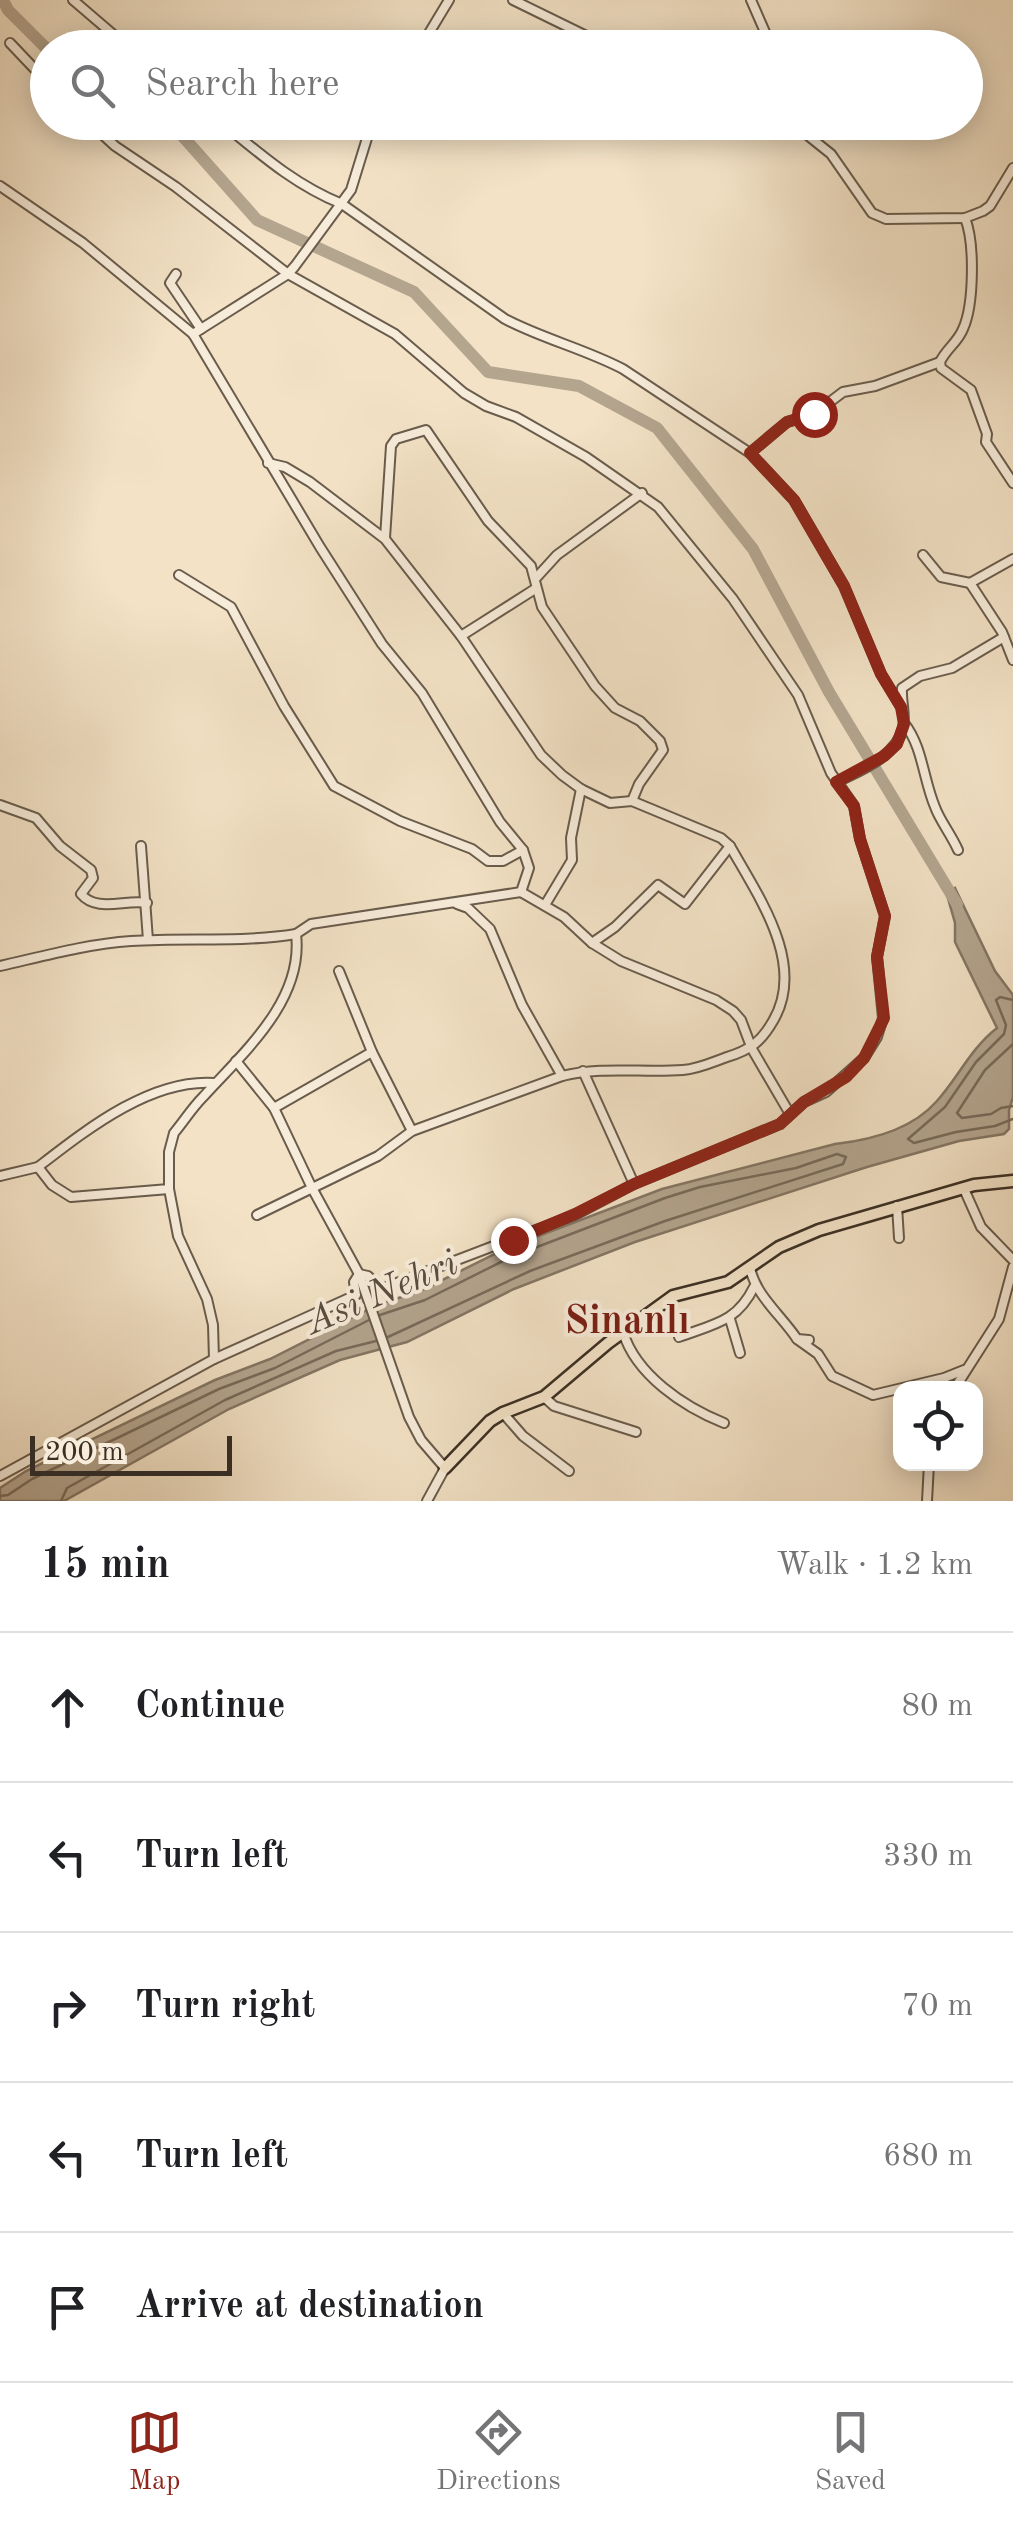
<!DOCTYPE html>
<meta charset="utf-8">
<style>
:root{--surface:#fff;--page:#f6f6f6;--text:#202124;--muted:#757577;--line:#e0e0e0;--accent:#8f2418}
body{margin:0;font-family:"Old Standard TT",serif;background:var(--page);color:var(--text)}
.controls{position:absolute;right:30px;bottom:30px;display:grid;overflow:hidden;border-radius:20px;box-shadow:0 5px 25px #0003}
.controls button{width:90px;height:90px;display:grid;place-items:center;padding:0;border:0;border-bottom:2px solid var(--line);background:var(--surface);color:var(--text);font:50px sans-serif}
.scale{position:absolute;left:30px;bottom:25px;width:202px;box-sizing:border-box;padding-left:10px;border:5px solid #3b2f24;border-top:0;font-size:28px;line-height:35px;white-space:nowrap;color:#3b2f24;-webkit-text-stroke:8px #f7ecda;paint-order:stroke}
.stop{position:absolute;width:30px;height:30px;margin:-22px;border:8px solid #8f2418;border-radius:50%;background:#fff}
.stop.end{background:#8f2418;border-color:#fff;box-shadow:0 2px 10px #0008}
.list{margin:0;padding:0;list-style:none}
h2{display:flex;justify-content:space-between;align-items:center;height:130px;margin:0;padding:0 40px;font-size:42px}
h2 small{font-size:32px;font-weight:400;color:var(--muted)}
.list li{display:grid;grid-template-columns:65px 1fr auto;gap:30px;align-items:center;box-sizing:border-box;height:150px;padding:0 40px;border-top:2px solid var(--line)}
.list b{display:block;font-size:38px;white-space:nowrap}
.list em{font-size:32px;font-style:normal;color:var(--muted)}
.icon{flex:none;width:55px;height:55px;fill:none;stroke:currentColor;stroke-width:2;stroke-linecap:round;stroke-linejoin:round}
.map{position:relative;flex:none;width:1013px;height:1501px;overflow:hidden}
.search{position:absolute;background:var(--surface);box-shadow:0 5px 25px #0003;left:30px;right:30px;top:30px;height:110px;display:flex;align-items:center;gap:25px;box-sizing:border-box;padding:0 35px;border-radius:55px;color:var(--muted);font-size:38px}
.sheet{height:880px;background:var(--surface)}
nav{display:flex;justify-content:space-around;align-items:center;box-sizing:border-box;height:140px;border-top:2px solid var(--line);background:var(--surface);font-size:28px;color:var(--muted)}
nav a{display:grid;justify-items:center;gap:5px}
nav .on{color:var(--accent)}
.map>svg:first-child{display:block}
.water{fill:#b4a58f;stroke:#847664;stroke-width:2.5}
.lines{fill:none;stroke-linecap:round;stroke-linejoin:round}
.shore{stroke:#786a5a;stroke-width:2.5}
.river{stroke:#b4a58f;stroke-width:12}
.minor-casing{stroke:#695c4c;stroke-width:12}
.major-casing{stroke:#3b2f24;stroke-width:15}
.minor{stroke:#f7ecda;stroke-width:8}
.major{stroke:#f3e2c6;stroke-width:10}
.route{stroke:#8f2418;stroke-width:12}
.labels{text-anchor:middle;stroke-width:8;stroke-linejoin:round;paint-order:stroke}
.water-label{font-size:38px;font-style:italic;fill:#594c3f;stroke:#f7ecda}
.quarter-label{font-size:40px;font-weight:bold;fill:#7a1f14;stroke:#f7ecda}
</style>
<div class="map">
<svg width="1013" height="1501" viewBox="0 0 1013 1501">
<rect width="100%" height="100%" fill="#f3e2c6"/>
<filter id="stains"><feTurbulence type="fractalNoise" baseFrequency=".002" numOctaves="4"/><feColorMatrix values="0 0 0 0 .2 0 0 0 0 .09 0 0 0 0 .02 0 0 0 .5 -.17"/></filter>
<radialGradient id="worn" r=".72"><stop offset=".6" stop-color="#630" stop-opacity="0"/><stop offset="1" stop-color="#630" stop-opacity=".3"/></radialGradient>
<!-- water -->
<path class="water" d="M 955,888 L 995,971 L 1013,995 L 1013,1097 L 1009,1110 L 1009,1129 L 1004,1134 L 959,1141 L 867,1167 L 635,1242 L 514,1289 L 407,1342 L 340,1360 L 229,1409 L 64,1501 L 0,1501 L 0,1488 L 26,1471 L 215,1380 L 270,1359 L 377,1305 L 420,1291 L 507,1248 L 662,1189 L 835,1144 C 871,1140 911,1130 936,1102 C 958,1078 970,1049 997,1028 L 955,942 L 955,923 L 947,895 Z"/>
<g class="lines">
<!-- shore -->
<g class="shore">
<path d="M 1013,1000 L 1000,997 L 996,1000 L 1006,1025 L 1004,1034 L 976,1062 L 945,1107 L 908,1139 L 914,1143 L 956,1132 L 995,1126 L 1013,1119"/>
<path d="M 1013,1044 L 985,1070 L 957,1113 L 962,1118 L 991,1114 L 1001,1108 L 1013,1106"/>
<path d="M 380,1315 L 425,1300 L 511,1257 L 665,1198 L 700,1187 L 796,1168 L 837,1154 L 846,1157 L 843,1164 L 665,1221 L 530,1271 L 388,1337"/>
<path d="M 0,1496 L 8,1495 L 32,1479 L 219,1389 L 275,1368 L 369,1320"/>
<path d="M 61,1501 L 67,1488 L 225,1400 L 336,1351 L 376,1341"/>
</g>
<!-- river -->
<g class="river">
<path d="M 3,0 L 8,10 L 48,50"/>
<path d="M 170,122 L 257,220 L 414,292 L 488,372 L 579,386 L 657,428 L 753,549 L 829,692 L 957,904"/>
</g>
<defs>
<g id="minor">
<path d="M 73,0 L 129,48"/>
<path d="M 513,0 L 611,48"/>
<path d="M 751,0 L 772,48"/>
<path d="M 10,43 L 48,83"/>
<path d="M 420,48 L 449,0"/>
<path d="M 221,122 C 260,154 295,185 342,204 L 505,319 C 543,339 585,349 623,369 L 750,453 L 794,500 L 844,586 L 881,674 L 901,707"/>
<path d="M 791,122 L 831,154 L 872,213 L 886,219 L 965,218 L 983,211 L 990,206 L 1013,168"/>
<path d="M 0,186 L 83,243 L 193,334 L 320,547 L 382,644 L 422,693 L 500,822 L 523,850 L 529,868 L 521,892 L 311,924 L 296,934 C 304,1000 244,1052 203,1097 C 192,1108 184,1121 174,1133 L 169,1152 L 169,1189 L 71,1197 L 52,1185 L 38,1167 L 0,1176"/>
<path d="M 965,218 C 975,243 974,305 963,329 C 958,342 946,349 940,362 L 941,368 L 971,390 L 987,434 L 986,442 L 1013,483"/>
<path d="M 176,274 L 170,283 L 201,329"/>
<path d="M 193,334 L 288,274 L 295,266 L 351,190 L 372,122"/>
<path d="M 750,453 L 787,422 L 814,414 L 843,392 L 875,386 L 940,362"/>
<path d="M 385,538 L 391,446 L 396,439 L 426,430 L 488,521 L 531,566 L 542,607 L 595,686 L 615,708 L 640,721 L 660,741 L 663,750 L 639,784 L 632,801"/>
<path d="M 923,555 L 941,577 L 970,583"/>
<path d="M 1013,559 L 970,583 L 1002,632 L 1013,660"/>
<path d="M 179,575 L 231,607 L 284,706 L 334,786 L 400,821 L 472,849 L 488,861 L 503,861 L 523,850"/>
<path d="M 536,578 L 557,555 L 642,493"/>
<path d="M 461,636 L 535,589"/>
<path d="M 904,723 C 923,747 923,779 935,807 C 940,821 951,834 958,850"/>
<path d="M 837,782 C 861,770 896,757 903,728 C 906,716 901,701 902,688 L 920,676 L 952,668 L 1004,637"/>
<path d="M 0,805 L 36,818 L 60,846 L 91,870 L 93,878 L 81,894 C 97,913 125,899 147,903"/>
<path d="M 141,846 L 148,940"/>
<path d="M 521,892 L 564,917 L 592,943 L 621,961 L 716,1000 L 733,1011 L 741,1020 L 752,1049 L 790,1114"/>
<path d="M 457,904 L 468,908 L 490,929 L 522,1005 L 562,1076"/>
<path d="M 545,905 L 572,860 L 571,838 L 581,789"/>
<path d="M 592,943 L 615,927 L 658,885 L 685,904 L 730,846"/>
<path d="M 0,966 C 44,956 87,944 131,941 C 186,937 241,943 296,934"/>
<path d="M 339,971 L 372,1052 L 412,1131"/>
<path d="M 236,1061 L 274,1108 L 312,1188 L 359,1274 L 409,1417 L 421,1440 L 445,1468 L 427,1501"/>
<path d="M 583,1071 L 634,1184"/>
<path d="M 274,1108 L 372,1052"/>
<path d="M 38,1167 C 86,1130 151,1078 215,1083"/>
<path d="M 169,1189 L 178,1236 L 207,1299 L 213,1325 L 214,1359"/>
<path d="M 964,1189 L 981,1227 L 1013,1260"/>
<path d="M 897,1206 L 899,1238"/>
<path d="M 257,1215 L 378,1156 L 412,1131 L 562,1076 C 602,1066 642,1073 683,1070 C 698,1069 713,1062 727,1057 C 750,1050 761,1042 773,1021 C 807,964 758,896 730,846 L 721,838 L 632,801 L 610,803 L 581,789 L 562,775 L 541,755 L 461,636 L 385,539 L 310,482 L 285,467 L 268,463"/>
<path d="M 750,1268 C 756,1296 781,1315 797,1339 L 809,1340"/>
<path d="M 730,1319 L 740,1353"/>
<path d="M 623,1332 C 636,1375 684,1407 724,1423"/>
<path d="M 679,1337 C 714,1324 737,1322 754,1287"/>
<path d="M 797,1339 L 818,1354 L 832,1376 L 873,1395 L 944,1378 L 964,1370"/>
<path d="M 955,1388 L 999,1319 L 1013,1267"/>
<path d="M 544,1397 L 554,1406 L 636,1432"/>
<path d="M 503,1413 L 523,1436 L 569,1471"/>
<path d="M 0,1476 L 214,1359 L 356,1295 L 354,1282 L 359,1274 L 368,1276 L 381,1289 L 575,1215 L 634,1184 L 780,1124 L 804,1102 L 826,1092 L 864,1058 L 877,1037 L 883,1018 L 877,957 L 885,916 L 860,839 L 854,806 L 831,773 L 798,695 L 733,599 L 658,507 L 586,457 L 516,417 L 486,406 L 464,393 L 395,334 L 288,274 L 176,187 L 115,146 L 89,122"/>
<path d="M 927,1501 L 929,1464"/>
</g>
<path id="major" d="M 445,1468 L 490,1421 L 503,1413 L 544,1397 L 608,1343 L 673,1296 L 728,1282 L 779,1247 L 819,1230 L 974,1185 L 1013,1181"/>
</defs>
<!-- minor casing -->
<use href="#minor" class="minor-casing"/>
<!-- major casing -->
<use href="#major" class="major-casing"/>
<!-- minor -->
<use href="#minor" class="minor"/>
<!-- major -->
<use href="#major" class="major"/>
</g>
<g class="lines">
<!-- route -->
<path class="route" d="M 513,1240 L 575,1214 L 634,1184 L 780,1124 L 804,1102 L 846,1077 L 864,1058 L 884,1018 L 877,957 L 885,916 L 860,839 L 854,806 L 836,782 L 884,756 L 897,744 L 904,724 L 901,707 L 881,674 L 844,586 L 794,500 L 750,453 L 787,422 L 814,414"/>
</g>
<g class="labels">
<!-- water labels -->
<g class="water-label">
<text transform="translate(381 1291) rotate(-23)" y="13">Asi Nehri</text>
</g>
<!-- quarter labels -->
<g class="quarter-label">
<text x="627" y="1333">Sinanlı</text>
</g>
</g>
<rect width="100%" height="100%" filter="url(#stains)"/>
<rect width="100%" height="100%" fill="url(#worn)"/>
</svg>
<div class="controls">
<button><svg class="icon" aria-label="locate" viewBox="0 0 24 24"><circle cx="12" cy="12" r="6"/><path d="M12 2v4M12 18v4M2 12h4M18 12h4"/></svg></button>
</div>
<div class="scale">200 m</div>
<div class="stop" style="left:814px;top:414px"></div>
<div class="stop end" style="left:513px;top:1240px"></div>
<div class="search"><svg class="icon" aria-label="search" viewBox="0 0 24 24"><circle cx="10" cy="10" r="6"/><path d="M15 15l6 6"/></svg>Search here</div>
</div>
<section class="sheet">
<h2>15 min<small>Walk · 1.2 km</small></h2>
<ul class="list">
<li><svg class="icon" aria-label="ahead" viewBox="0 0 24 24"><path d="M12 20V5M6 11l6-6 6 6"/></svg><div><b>Continue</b></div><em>80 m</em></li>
<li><svg class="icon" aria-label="left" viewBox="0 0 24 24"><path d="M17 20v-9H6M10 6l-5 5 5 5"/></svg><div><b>Turn left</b></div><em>330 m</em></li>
<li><svg class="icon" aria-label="right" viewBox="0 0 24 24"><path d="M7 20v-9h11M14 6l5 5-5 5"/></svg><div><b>Turn right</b></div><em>70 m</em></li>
<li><svg class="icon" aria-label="left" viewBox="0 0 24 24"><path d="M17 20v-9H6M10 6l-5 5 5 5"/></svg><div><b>Turn left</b></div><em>680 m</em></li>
<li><svg class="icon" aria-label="arrive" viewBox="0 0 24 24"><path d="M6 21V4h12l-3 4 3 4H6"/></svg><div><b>Arrive at destination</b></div></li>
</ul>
</section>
<nav>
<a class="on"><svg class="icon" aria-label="map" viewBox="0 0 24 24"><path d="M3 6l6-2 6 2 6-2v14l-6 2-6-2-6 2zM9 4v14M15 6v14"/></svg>Map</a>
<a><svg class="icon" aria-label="directions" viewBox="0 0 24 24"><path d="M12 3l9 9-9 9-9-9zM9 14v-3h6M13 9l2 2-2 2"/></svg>Directions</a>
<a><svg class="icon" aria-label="saved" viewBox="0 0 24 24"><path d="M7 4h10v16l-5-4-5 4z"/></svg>Saved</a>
</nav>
